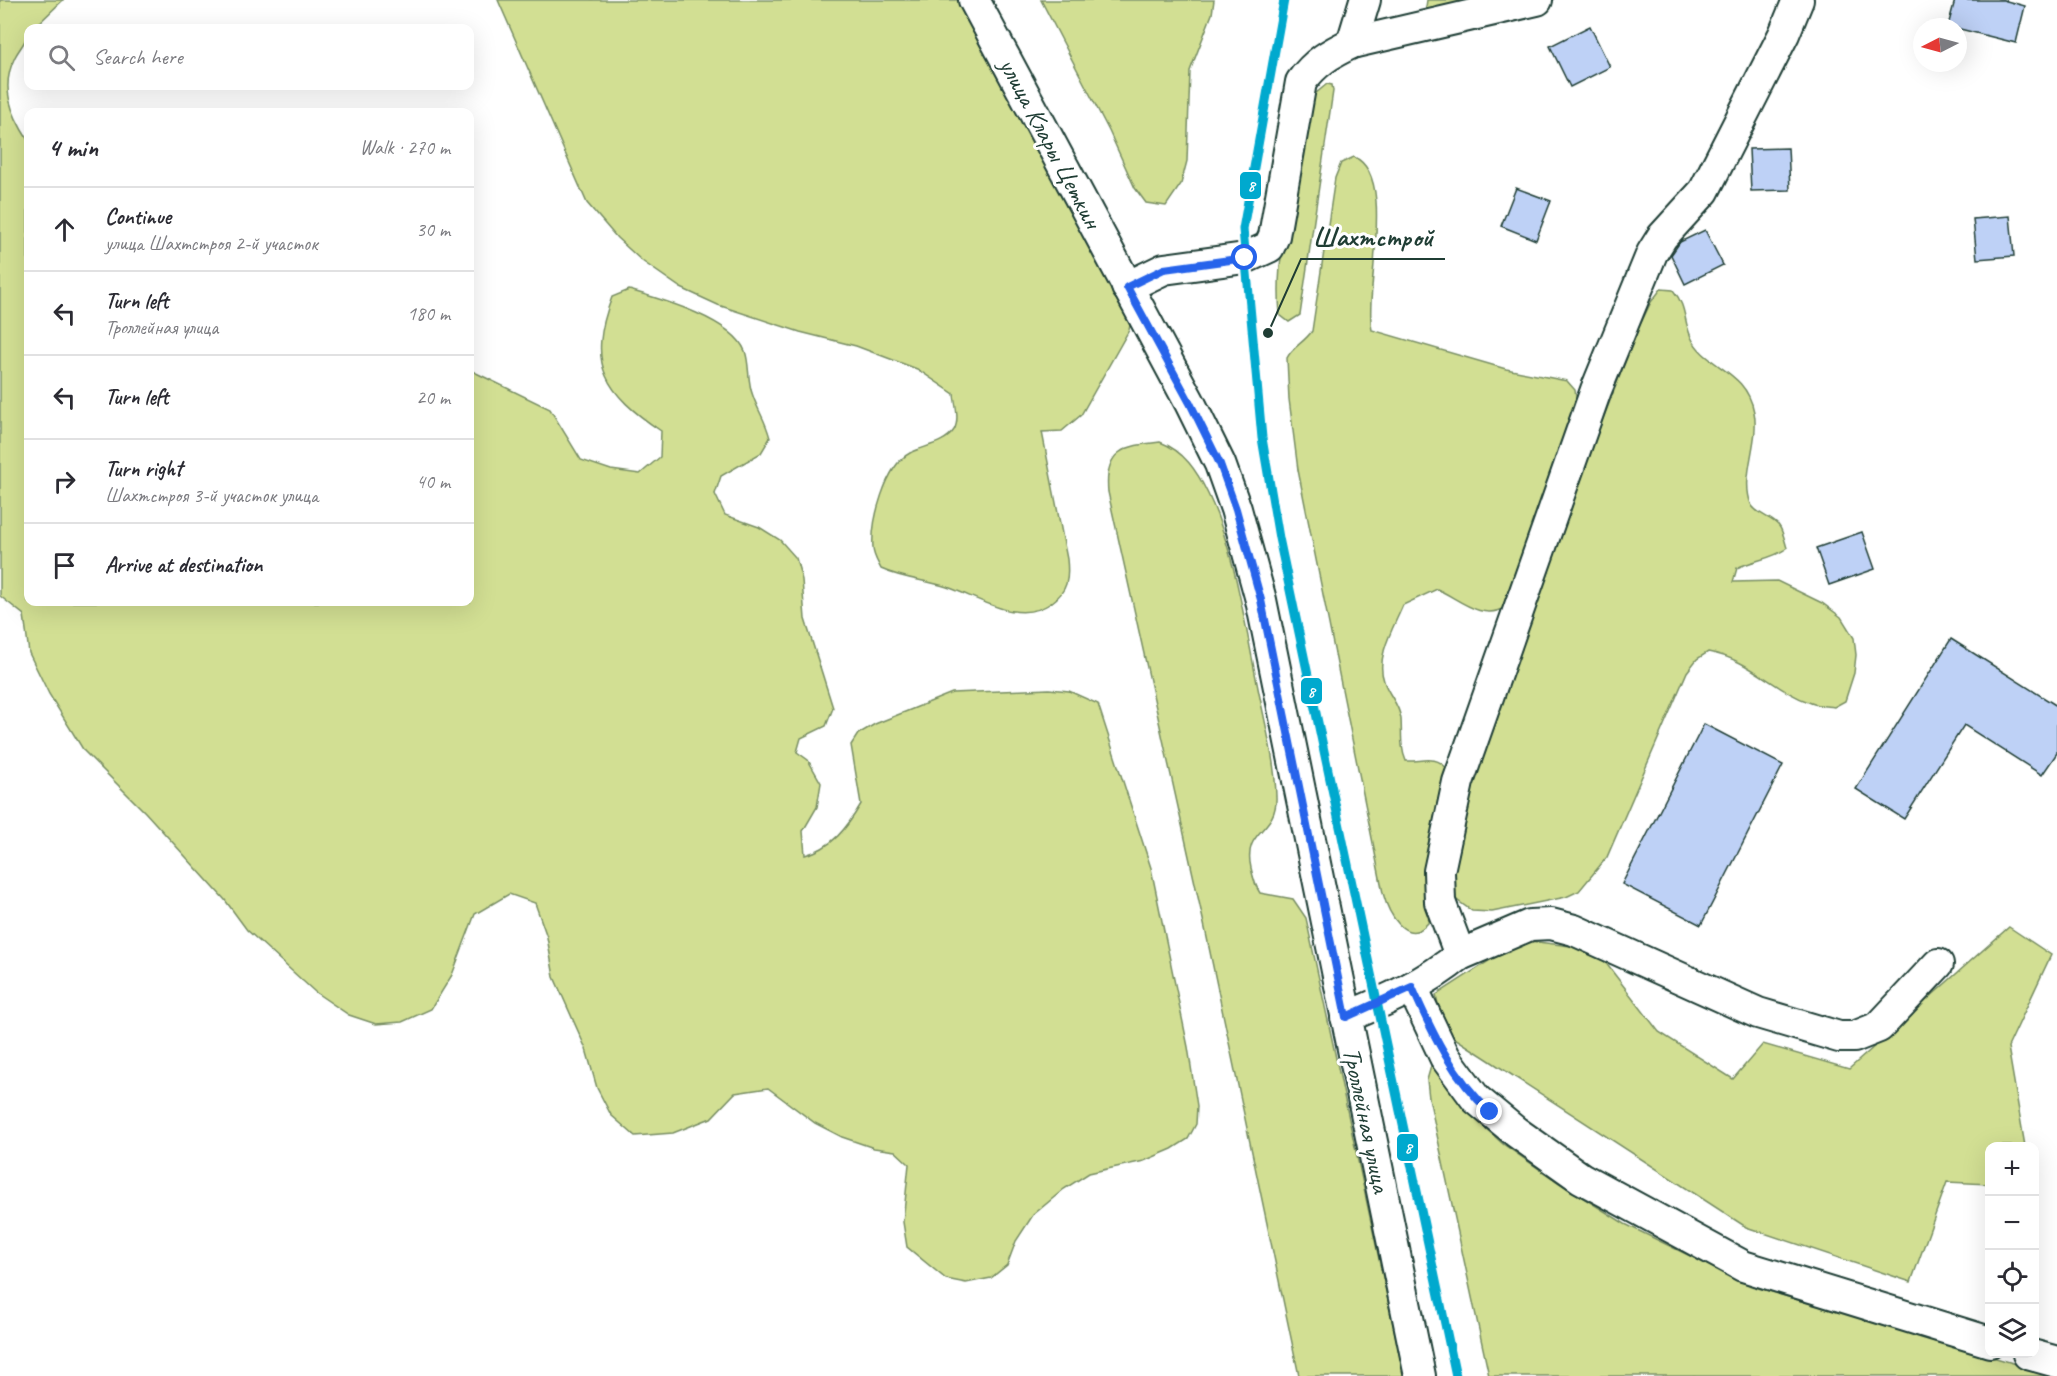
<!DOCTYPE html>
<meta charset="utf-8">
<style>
:root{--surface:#fff;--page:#f2f2f3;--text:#2b2b33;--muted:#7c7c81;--line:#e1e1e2}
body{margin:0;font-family:Caveat,sans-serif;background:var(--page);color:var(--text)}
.controls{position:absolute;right:18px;bottom:18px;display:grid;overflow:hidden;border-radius:12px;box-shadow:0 6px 24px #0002}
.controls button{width:54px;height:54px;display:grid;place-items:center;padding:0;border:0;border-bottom:2px solid var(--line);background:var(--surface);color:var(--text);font:30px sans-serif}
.compass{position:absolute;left:1913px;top:18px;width:54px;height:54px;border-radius:50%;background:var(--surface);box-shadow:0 6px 24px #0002;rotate:264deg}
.stop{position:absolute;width:18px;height:18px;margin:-14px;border:4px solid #2563eb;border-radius:50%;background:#fff}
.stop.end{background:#2563eb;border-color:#fff;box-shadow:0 2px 6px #0008}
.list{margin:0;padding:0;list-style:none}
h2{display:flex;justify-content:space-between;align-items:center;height:78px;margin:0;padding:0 24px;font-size:26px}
h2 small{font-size:20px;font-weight:400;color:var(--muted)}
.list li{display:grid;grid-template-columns:39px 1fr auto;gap:18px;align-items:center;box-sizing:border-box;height:84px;padding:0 24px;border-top:2px solid var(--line)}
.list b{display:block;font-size:22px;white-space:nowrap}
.list p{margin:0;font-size:20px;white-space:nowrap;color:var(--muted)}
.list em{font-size:20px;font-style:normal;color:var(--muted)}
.icon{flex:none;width:33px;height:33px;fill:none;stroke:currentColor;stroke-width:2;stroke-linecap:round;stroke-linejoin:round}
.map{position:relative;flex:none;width:2057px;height:1376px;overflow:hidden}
.search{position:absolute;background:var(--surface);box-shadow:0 6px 24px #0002;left:24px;top:24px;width:450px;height:66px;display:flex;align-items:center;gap:15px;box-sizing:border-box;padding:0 21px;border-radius:12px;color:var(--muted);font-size:22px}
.panel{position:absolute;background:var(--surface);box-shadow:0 6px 24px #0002;left:24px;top:108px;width:450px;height:498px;border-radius:12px}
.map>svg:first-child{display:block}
.green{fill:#d2df93;stroke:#788e64;stroke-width:1.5}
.building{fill:#bed1f6;stroke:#1f3d34;stroke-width:1.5}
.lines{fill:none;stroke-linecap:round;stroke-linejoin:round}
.minor-casing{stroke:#1f3d34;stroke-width:34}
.minor{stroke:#fff;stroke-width:30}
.tram-1-casing{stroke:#fff;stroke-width:14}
.tram-1{stroke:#00a9ce;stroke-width:9}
.route{stroke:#2563eb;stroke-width:8}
.labels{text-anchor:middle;stroke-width:6;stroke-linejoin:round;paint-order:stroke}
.street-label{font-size:26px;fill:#1f3d34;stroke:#fff}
.leader{fill:none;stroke:#1f3d34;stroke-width:2}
.callout-dot{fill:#1f3d34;stroke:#fff;stroke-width:2}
.callout-label{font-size:27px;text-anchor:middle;font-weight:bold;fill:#1f3d34;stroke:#fff;stroke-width:6;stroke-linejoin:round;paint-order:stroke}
.line-badge{stroke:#fff;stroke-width:2}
.badge-label{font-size:16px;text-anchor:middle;font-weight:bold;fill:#fff}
</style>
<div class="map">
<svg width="2057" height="1376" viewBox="0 0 2057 1376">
<rect width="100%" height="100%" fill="#fff"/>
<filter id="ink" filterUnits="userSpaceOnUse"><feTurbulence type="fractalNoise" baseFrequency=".0167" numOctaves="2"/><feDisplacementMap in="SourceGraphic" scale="12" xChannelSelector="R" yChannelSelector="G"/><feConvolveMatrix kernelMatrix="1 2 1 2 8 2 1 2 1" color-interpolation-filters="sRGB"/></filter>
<g filter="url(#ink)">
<!-- green -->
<g class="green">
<path d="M 0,0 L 63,0 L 34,28 L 28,28 C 28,41 20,47 15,57 C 0,87 11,114 28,140 L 28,602 L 470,602 L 470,370 L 550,409 L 581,460 L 611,470 L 640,474 L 660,457 L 661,431 C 605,393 586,365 612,297 L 629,290 C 660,299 732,319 745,351 C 750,365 747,382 753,396 C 759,413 765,419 770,438 L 761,453 L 721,476 L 715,494 L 725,515 L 759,527 L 780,540 L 796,558 L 802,580 L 805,619 L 833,708 L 826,726 L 801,738 L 797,752 L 808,760 L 821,783 L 817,807 L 803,831 L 805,855 C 832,848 847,828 861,804 L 851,745 L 858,734 L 875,724 L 952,693 L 1049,689 L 1069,691 L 1098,704 L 1151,868 L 1188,1047 L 1197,1106 L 1196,1124 L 1188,1139 L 1172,1149 L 1144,1161 L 1089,1173 L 1064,1189 L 1033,1215 L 1016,1241 L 1007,1265 L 991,1278 L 966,1283 L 946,1279 L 907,1247 L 903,1222 L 909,1164 L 895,1151 L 874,1148 L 842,1137 L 815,1123 L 768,1088 L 735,1093 L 711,1118 L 673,1133 L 635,1136 L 611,1115 L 597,1088 L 586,1049 L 554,977 L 547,937 L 535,903 L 509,894 L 475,914 L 452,975 L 431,1009 L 402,1022 L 376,1024 L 349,1015 L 315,992 L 247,930 L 225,900 L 145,812 L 84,751 L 49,694 L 29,653 L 24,615 L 0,596 Z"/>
<path d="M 498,0 L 962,0 L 1132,316 L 1129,330 L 1081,415 L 1062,431 L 1042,432 L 1067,559 C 1069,578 1068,591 1051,603 C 1018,626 980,598 947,587 C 925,580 903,579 881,569 C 878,563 873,555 873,548 C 871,522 885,466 910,453 C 923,446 945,444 954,430 C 960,419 955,405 954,394 L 917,369 L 856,346 L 800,332 L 718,305 L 681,288 L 642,261 L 617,238 L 587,203 Z"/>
<path d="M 1041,0 L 1214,0 L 1212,14 L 1190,71 L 1187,161 L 1181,184 L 1166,206 L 1146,203 L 1135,188 L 1109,131 Z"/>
<path d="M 1427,0 L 1478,0 L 1425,14 Z"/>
<path d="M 1327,84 L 1332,85 L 1333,91 L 1300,315 L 1289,322 L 1280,315 C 1278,291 1279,267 1283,244 L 1310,108 L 1315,94 Z"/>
<path d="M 1354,157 C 1397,175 1364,291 1372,330 L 1506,369 L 1567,381 L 1575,390 L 1577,403 L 1506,607 C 1482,622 1459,599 1437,589 L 1403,605 C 1394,627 1375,657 1384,681 C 1388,695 1399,703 1401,719 C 1402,734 1400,747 1406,761 C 1422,762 1436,754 1447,769 L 1428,923 C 1406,948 1388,912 1383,893 L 1298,470 L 1289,399 L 1287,358 C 1292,347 1305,342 1312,331 L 1335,178 L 1341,163 Z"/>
<path d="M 1661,289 L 1673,290 C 1687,307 1683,319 1691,337 C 1705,368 1746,369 1754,412 C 1760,442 1740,476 1751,504 C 1755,514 1772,517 1779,526 C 1783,531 1785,542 1787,548 C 1773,559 1753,560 1737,568 L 1733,582 L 1777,581 L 1822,603 L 1841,617 L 1854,638 L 1856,655 L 1854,673 L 1845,701 L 1834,707 C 1827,706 1818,706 1811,703 C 1773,690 1750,659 1708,652 L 1697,659 L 1687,672 L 1607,857 L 1579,891 L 1566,897 L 1492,912 L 1472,911 L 1454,898 L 1451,886 L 1455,844 L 1479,767 L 1595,439 L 1638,329 L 1651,302 Z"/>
<path d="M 1160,442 C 1184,451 1197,471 1208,494 C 1234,547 1245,625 1257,683 C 1264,720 1275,758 1276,796 C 1278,833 1242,829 1251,868 C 1253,877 1255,886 1260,893 L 1293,899 L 1306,918 L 1404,1376 L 1299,1376 L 1206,933 L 1108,492 C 1104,450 1124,446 1160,442 Z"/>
<path d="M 2009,927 L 2051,955 L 2008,1047 L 2025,1146 L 1990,1146 L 1989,1184 L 1947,1182 L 1911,1282 L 1746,1227 L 1444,1031 L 1436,995 L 1521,940 L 1595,949 L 1659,1032 L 1733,1079 L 1763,1044 L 1849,1069 Z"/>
<path d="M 1431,1066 L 1442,1068 L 1454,1092 L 1473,1117 L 1503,1144 L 1558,1182 L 1625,1224 L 1751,1286 L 2057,1376 L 1489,1376 L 1429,1098 L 1427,1080 Z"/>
</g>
<!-- building -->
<g class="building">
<path d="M 1955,0 L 2003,0 L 2025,6 L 2016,43 L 1948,26 Z"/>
<path d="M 1590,26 L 1610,67 L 1570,87 L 1550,46 Z"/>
<path d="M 1788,148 L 1790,190 L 1751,191 L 1749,149 Z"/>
<path d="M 1516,188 L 1551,201 L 1536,240 L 1501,226 Z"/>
<path d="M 2010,216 L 2014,256 L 1977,259 L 1973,219 Z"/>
<path d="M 1705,230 L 1723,265 L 1685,284 L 1671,255 L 1680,242 Z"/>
<path d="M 1862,532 L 1875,569 L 1829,585 L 1816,548 Z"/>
<path d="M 1951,639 L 2057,706 L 2057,753 L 2042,775 L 1964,725 L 1904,819 L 1856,789 Z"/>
<path d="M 1704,724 L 1783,765 L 1701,925 L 1622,884 Z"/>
</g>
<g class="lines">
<defs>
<g id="minor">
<path d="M 974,0 L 1190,403 L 1220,464 L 1236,509 L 1261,600 L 1420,1376"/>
<path d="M 1352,43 L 1365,0"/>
<path d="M 1127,287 L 1164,269 L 1245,258 L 1269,247 L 1274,236 L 1301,82 C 1315,62 1331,53 1352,43 L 1537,0"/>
<path d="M 1460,955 L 1530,925 L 1551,924 L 1574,930 L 1758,1013 L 1839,1037 L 1854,1037 L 1879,1027 L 1938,964"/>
<path d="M 1412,987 L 1445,1057 L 1476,1099 L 1516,1132 L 1581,1178 L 1743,1266 L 1990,1342"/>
<path d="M 1346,1017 C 1386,1001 1426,983 1460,955 L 1440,902 L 1439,871 L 1458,782 L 1596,390 L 1652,253 L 1662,237 L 1704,191 L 1784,34 L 1798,0"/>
<path d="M 2028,1354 L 2057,1362"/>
</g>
</defs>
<!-- minor casing -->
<use href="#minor" class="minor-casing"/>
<!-- minor -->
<use href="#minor" class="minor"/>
<defs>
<path id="tram-1" d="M 1284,0 L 1243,229 L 1262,438 L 1279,538 L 1456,1376"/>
</defs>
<!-- tram-1 casing -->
<use href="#tram-1" class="tram-1-casing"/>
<!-- tram-1 -->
<use href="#tram-1" class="tram-1"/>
</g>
</g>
<g class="lines" filter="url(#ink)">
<!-- route -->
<path class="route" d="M 1245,258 L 1164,269 L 1127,287 L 1190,403 L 1220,464 L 1236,509 L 1261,600 L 1346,1017 L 1412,987 C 1432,1033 1453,1077 1490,1112"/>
</g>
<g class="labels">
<!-- street labels -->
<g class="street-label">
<text transform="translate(1051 143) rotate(62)" y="9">улица Клары Цеткин</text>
<text transform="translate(1367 1120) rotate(78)" y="9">Троллейная улица</text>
</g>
</g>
<!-- callouts -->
<path class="leader" d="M1268 333L1301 259H1445"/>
<circle class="callout-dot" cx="1268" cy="333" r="6"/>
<g class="callout-label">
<text x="1373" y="246">Шахтстрой</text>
</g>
<g class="line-badge">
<rect x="1239" y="171" width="23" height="29" rx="6" fill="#00a9ce"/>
<rect x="1300" y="677" width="23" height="28" rx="6" fill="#00a9ce"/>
<rect x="1396" y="1133" width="23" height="29" rx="6" fill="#00a9ce"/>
</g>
<g class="badge-label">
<text x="1251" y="191">8</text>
<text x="1311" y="697">8</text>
<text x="1408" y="1153">8</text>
</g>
</svg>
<div class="controls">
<button>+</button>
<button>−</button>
<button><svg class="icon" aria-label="locate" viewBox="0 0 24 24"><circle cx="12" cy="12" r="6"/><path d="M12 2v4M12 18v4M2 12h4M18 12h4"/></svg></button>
<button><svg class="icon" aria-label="layers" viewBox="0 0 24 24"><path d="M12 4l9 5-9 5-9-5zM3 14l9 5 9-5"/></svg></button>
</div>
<svg class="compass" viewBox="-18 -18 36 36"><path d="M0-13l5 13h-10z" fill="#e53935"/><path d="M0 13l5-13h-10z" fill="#7c7c81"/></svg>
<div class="stop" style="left:1245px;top:258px"></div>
<div class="stop end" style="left:1490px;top:1112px"></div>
<div class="search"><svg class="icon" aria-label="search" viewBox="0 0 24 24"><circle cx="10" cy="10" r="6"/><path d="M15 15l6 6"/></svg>Search here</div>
<section class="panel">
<h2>4 min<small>Walk · 270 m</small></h2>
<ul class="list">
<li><svg class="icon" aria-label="ahead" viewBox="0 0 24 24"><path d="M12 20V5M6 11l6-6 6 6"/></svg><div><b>Continue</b><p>улица Шахтстроя 2-й участок</p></div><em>30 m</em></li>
<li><svg class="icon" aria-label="left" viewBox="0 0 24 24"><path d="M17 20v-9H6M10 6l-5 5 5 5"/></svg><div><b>Turn left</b><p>Троллейная улица</p></div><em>180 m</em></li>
<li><svg class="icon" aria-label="left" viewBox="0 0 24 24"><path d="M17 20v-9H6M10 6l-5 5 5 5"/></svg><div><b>Turn left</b></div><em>20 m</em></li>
<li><svg class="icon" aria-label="right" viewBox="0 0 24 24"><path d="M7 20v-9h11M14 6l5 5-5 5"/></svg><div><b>Turn right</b><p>Шахтстроя 3-й участок улица</p></div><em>40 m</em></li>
<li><svg class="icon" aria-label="arrive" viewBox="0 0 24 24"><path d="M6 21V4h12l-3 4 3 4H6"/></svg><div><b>Arrive at destination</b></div></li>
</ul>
</section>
</div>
